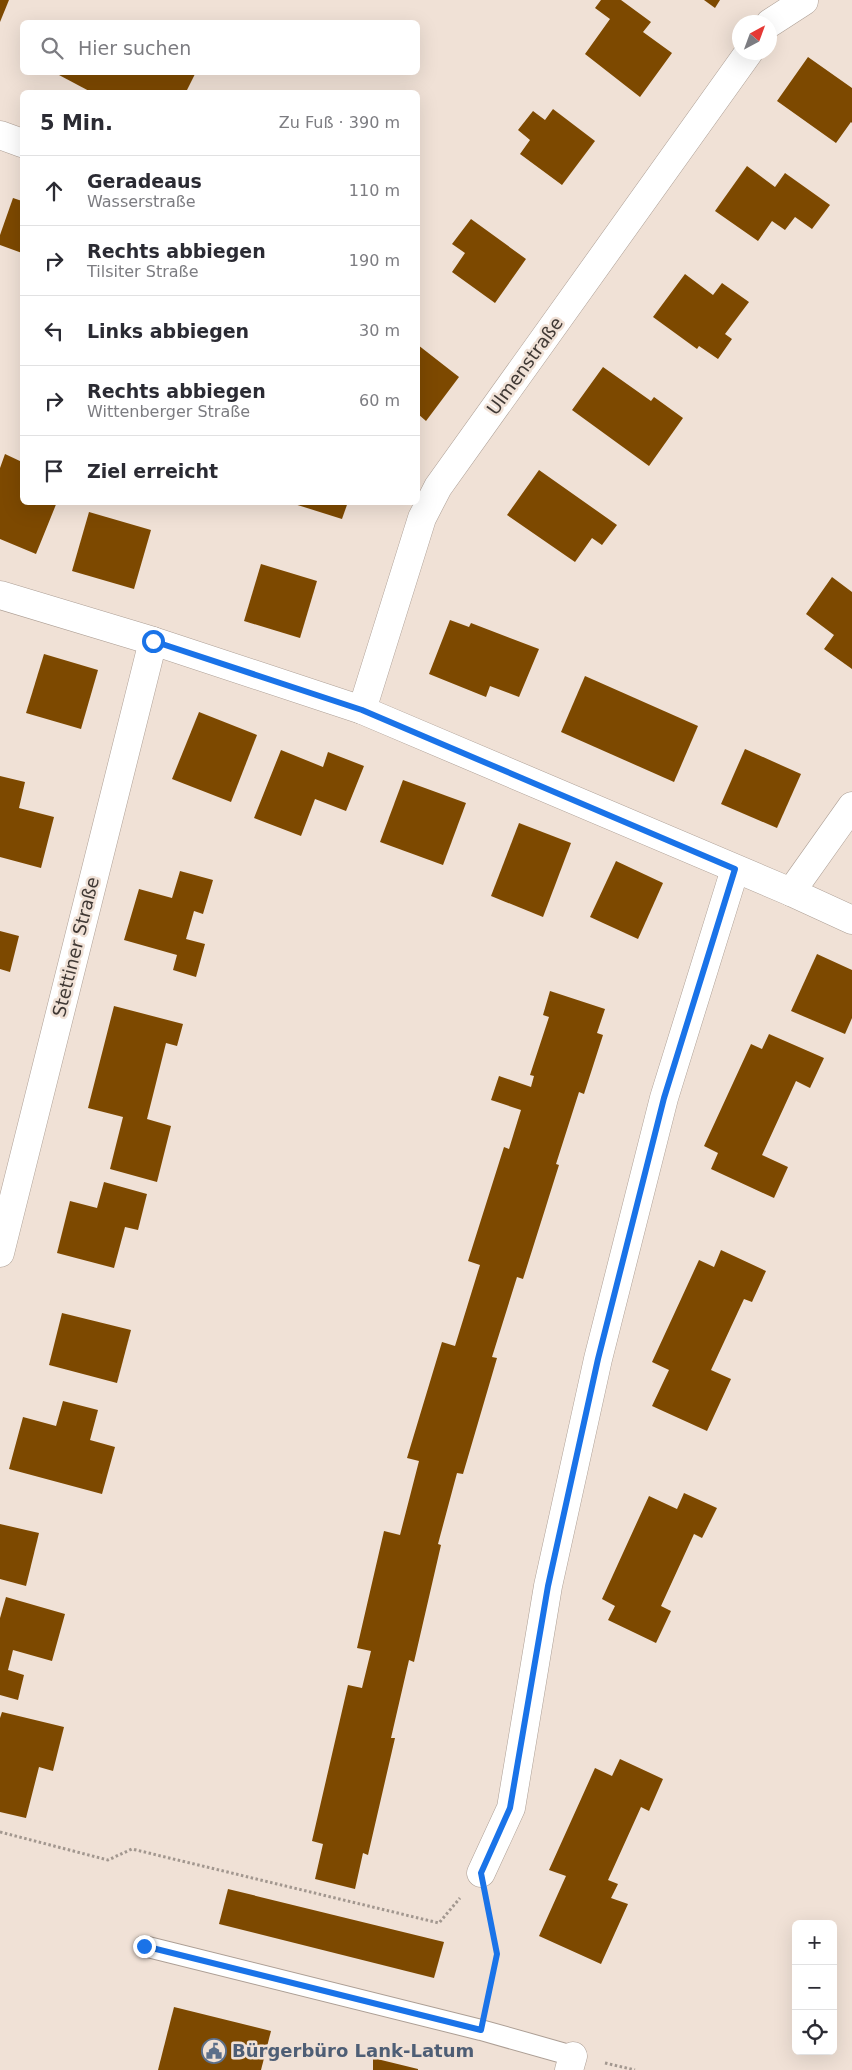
<!DOCTYPE html>
<html lang="de">
<meta charset="utf-8">
<style>
:root{--surface:#fff;--page:#f2f2f3;--text:#2b2b33;--muted:#7c7c81;--line:#e1e1e2}
body{margin:0;font-family:"DejaVu Sans",sans-serif;background:var(--page);color:var(--text)}
.controls{position:absolute;right:15px;bottom:15px;display:grid;overflow:hidden;border-radius:8px;box-shadow:0 5px 20px #0002}
.controls button{width:45px;height:45px;display:grid;place-items:center;padding:0;border:0;border-bottom:1px solid var(--line);background:var(--surface);color:var(--text);font:25px sans-serif}
.compass{position:absolute;left:732px;top:15px;width:45px;height:45px;border-radius:50%;background:var(--surface);box-shadow:0 5px 20px #0002;rotate:41deg}
.stop{position:absolute;width:15px;height:15px;margin:-11px;border:4px solid #1a73e8;border-radius:50%;background:#fff}
.stop.end{background:#1a73e8;border-color:#fff;box-shadow:0 1px 5px #0008}
.list{margin:0;padding:0;list-style:none}
h2{display:flex;justify-content:space-between;align-items:center;height:65px;margin:0;padding:0 20px;font-size:21px}
h2 small{font-size:16px;font-weight:400;color:var(--muted)}
.list li{display:grid;grid-template-columns:32px 1fr auto;gap:15px;align-items:center;box-sizing:border-box;height:70px;padding:0 20px;border-top:1px solid var(--line)}
.list b{display:block;font-size:19px;white-space:nowrap}
.list p{margin:0;font-size:16px;white-space:nowrap;color:var(--muted)}
.list em{font-size:16px;font-style:normal;color:var(--muted)}
.icon{flex:none;width:28px;height:28px;fill:none;stroke:currentColor;stroke-width:2;stroke-linecap:round;stroke-linejoin:round}
.map{position:relative;flex:none;width:852px;height:2070px;overflow:hidden}
.search{position:absolute;background:var(--surface);box-shadow:0 5px 20px #0002;left:20px;top:20px;width:400px;height:55px;display:flex;align-items:center;gap:12px;box-sizing:border-box;padding:0 18px;border-radius:8px;color:var(--muted);font-size:19px}
.panel{position:absolute;background:var(--surface);box-shadow:0 5px 20px #0002;left:20px;top:90px;width:400px;height:415px;border-radius:8px}
.map>svg:first-child{display:block}
.building{fill:#7d4900}
.lines{fill:none;stroke-linecap:round;stroke-linejoin:round}
.lane-casing{stroke:#ad9f95;stroke-width:22}
.street-casing{stroke:#ad9f95;stroke-width:29}
.path{stroke:#a2978f;stroke-width:3;stroke-dasharray:2.5 2.5;stroke-linecap:butt}
.lane{stroke:#fff;stroke-width:20}
.street{stroke:#fff;stroke-width:28}
.route{stroke:#1a73e8;stroke-width:6}
.labels{text-anchor:middle;stroke-width:5;stroke-linejoin:round;paint-order:stroke}
.street-label{font-size:18px;fill:#3f3834;stroke:#f0e1d6}
.service-label{font-size:18px;font-weight:bold;fill:#4e5e75;stroke:#f0e1d6;text-anchor:start}
</style>
<div class="map">
<svg width="852" height="2070" viewBox="0 0 852 2070">
<rect width="100%" height="100%" fill="#f0e1d6"/>
<!-- building -->
<g class="building">
<path d="M 0,0 L 9,0 L 0,22 Z"/>
<path d="M 601,0 L 621,0 L 651,22 L 643,32 L 672,53 L 640,97 L 585,54 L 610,19 L 595,8 Z"/>
<path d="M 704,0 L 720,0 L 715,8 Z"/>
<path d="M 808,57 L 852,88 L 852,123 L 851,122 L 836,143 L 777,101 Z"/>
<path d="M 61,72 L 196,72 L 186,92 L 91,92 L 59,75 Z"/>
<path d="M 553,109 L 595,141 L 562,185 L 520,154 L 530,140 L 518,130 L 533,111 L 545,120 Z"/>
<path d="M 747,166 L 775,187 L 785,173 L 830,205 L 812,229 L 795,217 L 785,230 L 772,221 L 758,241 L 715,211 Z"/>
<path d="M 13,198 L 22,201 L 22,253 L 0,245 L 0,235 Z"/>
<path d="M 471,219 L 526,259 L 495,303 L 452,272 L 465,253 L 452,244 Z"/>
<path d="M 685,274 L 713,295 L 722,283 L 749,302 L 725,334 L 732,339 L 718,359 L 699,346 L 697,349 L 653,317 Z"/>
<path d="M 418,345 L 459,377 L 426,421 L 418,414 Z"/>
<path d="M 603,367 L 651,401 L 654,397 L 683,418 L 649,466 L 572,410 Z"/>
<path d="M 5,454 L 22,462 L 22,502 L 57,502 L 36,554 L 0,539 L 0,468 Z"/>
<path d="M 539,470 L 617,525 L 602,545 L 592,538 L 575,562 L 507,515 Z"/>
<path d="M 288,502 L 348,502 L 342,519 Z"/>
<path d="M 89,512 L 151,530 L 134,589 L 72,571 Z"/>
<path d="M 261,564 L 317,581 L 300,638 L 244,621 Z"/>
<path d="M 832,577 L 852,592 L 852,669 L 824,649 L 834,635 L 806,614 Z"/>
<path d="M 450,620 L 469,627 L 471,623 L 539,649 L 519,697 L 490,686 L 486,697 L 429,674 Z"/>
<path d="M 44,654 L 98,670 L 81,729 L 26,713 Z"/>
<path d="M 585,676 L 698,726 L 674,782 L 561,732 Z"/>
<path d="M 199,712 L 257,735 L 231,802 L 172,779 Z"/>
<path d="M 745,749 L 801,774 L 777,828 L 721,804 Z"/>
<path d="M 281,750 L 323,767 L 328,752 L 364,766 L 346,811 L 315,799 L 301,836 L 254,818 Z"/>
<path d="M 0,776 L 25,782 L 19,808 L 54,817 L 41,868 L 0,857 Z"/>
<path d="M 403,780 L 466,803 L 443,865 L 380,842 Z"/>
<path d="M 519,823 L 571,843 L 543,917 L 491,896 Z"/>
<path d="M 616,861 L 663,883 L 638,939 L 590,917 Z"/>
<path d="M 180,871 L 213,880 L 203,914 L 194,911 L 186,939 L 205,944 L 196,977 L 173,970 L 177,955 L 124,940 L 139,889 L 172,898 Z"/>
<path d="M 0,931 L 19,936 L 10,972 L 0,969 Z"/>
<path d="M 817,954 L 852,970 L 852,1018 L 845,1034 L 791,1011 Z"/>
<path d="M 550,991 L 605,1009 L 597,1033 L 603,1035 L 584,1094 L 579,1092 L 556,1164 L 559,1165 L 523,1279 L 517,1277 L 492,1357 L 497,1358 L 463,1474 L 457,1473 L 438,1544 L 441,1545 L 414,1662 L 409,1660 L 391,1738 L 395,1738 L 368,1855 L 363,1853 L 355,1889 L 315,1879 L 323,1844 L 312,1841 L 348,1685 L 362,1688 L 371,1651 L 357,1648 L 384,1531 L 400,1535 L 419,1461 L 407,1458 L 442,1342 L 455,1346 L 459,1333 L 480,1265 L 468,1261 L 504,1147 L 509,1149 L 521,1110 L 491,1100 L 499,1076 L 531,1087 L 534,1076 L 530,1075 L 549,1017 L 543,1015 Z"/>
<path d="M 114,1006 L 183,1024 L 177,1046 L 166,1043 L 147,1119 L 171,1126 L 157,1182 L 110,1169 L 123,1117 L 88,1108 Z"/>
<path d="M 769,1034 L 824,1058 L 810,1088 L 796,1081 L 762,1155 L 788,1167 L 774,1198 L 711,1169 L 718,1153 L 704,1146 L 751,1044 L 762,1049 Z"/>
<path d="M 104,1182 L 147,1194 L 138,1230 L 125,1227 L 114,1268 L 57,1253 L 70,1201 L 97,1208 Z"/>
<path d="M 721,1250 L 766,1271 L 752,1302 L 744,1299 L 711,1370 L 731,1379 L 707,1431 L 652,1406 L 669,1370 L 652,1362 L 699,1260 L 714,1267 Z"/>
<path d="M 62,1313 L 131,1330 L 117,1383 L 49,1365 Z"/>
<path d="M 63,1401 L 98,1410 L 90,1440 L 115,1447 L 102,1494 L 9,1469 L 23,1417 L 56,1426 Z"/>
<path d="M 684,1493 L 717,1508 L 702,1538 L 694,1534 L 661,1606 L 671,1611 L 656,1643 L 608,1620 L 615,1606 L 602,1599 L 649,1496 L 677,1509 Z"/>
<path d="M 0,1524 L 39,1533 L 26,1586 L 0,1579 Z"/>
<path d="M 6,1597 L 65,1614 L 52,1661 L 13,1650 L 8,1670 L 24,1675 L 18,1700 L 0,1695 L 0,1618 Z"/>
<path d="M 2,1712 L 64,1727 L 53,1771 L 39,1767 L 26,1818 L 0,1812 L 0,1718 Z"/>
<path d="M 620,1759 L 663,1779 L 649,1811 L 641,1807 L 608,1880 L 618,1884 L 611,1898 L 628,1904 L 601,1964 L 539,1936 L 566,1876 L 549,1870 L 595,1768 L 612,1776 Z"/>
<path d="M 228,1889 L 444,1942 L 434,1978 L 219,1924 Z"/>
<path d="M 174,2007 L 271,2031 L 261,2070 L 158,2070 Z"/>
<path d="M 373,2058 L 418,2069 L 418,2070 L 373,2070 Z"/>
</g>
<g class="lines">
<defs>
<path id="lane" d="M 144,1946 L 481,2030 L 573,2056"/>
<g id="street">
<path d="M 770,23 L 804,1"/>
<path d="M 0,135 L 22,143"/>
<path d="M 0,595 L 153,641 L 362,710 L 791,892 L 852,920"/>
<path d="M 362,710 L 422,518 L 438,487 L 749,52"/>
<path d="M 791,892 L 852,806"/>
<path d="M 0,1253 L 153,641"/>
<path d="M 481,1873 L 511,1808 L 548,1586 L 598,1359 L 664,1098 L 735,869"/>
<path d="M 569,2070 L 573,2056"/>
</g>
</defs>
<!-- lane casing -->
<use href="#lane" class="lane-casing"/>
<!-- street casing -->
<use href="#street" class="street-casing"/>
<!-- path -->
<g class="path">
<path d="M 0,1832 L 108,1860 L 132,1849 L 439,1923 L 460,1898"/>
<path d="M 487,2003 L 497,1954 L 487,1903"/>
<path d="M 605,2063 L 635,2070"/>
</g>
<!-- lane -->
<use href="#lane" class="lane"/>
<!-- street -->
<use href="#street" class="street"/>
</g>
<g class="lines">
<!-- route -->
<path class="route" d="M 144,1946 L 481,2030 L 497,1954 L 481,1873 L 510,1808 L 548,1586 L 598,1359 L 664,1098 L 735,869 L 362,710 L 153,641"/>
</g>
<!-- icons -->
<defs>
<symbol id="civic-ring" viewBox="-11 -11 22 22"><circle r="9.5" fill="#f0e1d6" stroke="#5c6f8a" stroke-width="1.5"/><path d="M-.6-6.5H3V-4.5H.6V-3L4-1V1h2V6H-6V1h2V-1L-.6-3ZM-1.2 2.5V6h2.4V2.5Z" fill="#5c6f8a"/></symbol>
</defs>
<g fill-rule="evenodd">
<use href="#civic-ring" x="200" y="2037" width="28" height="28"/>
</g>
<g class="labels">
<!-- street labels -->
<g class="street-label">
<text transform="translate(525 366) rotate(-54)" y="6">Ulmenstraße</text>
<text transform="translate(76 947) rotate(-76)" y="6">Stettiner Straße</text>
</g>
<!-- service labels -->
<g class="service-label">
<text x="232" y="2057">Bürgerbüro Lank-Latum</text>
</g>
</g>
</svg>
<div class="controls">
<button>+</button>
<button>−</button>
<button><svg class="icon" aria-label="locate" viewBox="0 0 24 24"><circle cx="12" cy="12" r="6"/><path d="M12 2v4M12 18v4M2 12h4M18 12h4"/></svg></button>
</div>
<svg class="compass" viewBox="-18 -18 36 36"><path d="M0-13l5 13h-10z" fill="#e53935"/><path d="M0 13l5-13h-10z" fill="#7c7c81"/></svg>
<div class="stop" style="left:153px;top:641px"></div>
<div class="stop end" style="left:144px;top:1946px"></div>
<div class="search"><svg class="icon" aria-label="search" viewBox="0 0 24 24"><circle cx="10" cy="10" r="6"/><path d="M15 15l6 6"/></svg>Hier suchen</div>
<section class="panel">
<h2>5 Min.<small>Zu Fuß · 390 m</small></h2>
<ul class="list">
<li><svg class="icon" aria-label="ahead" viewBox="0 0 24 24"><path d="M12 20V5M6 11l6-6 6 6"/></svg><div><b>Geradeaus</b><p>Wasserstraße</p></div><em>110 m</em></li>
<li><svg class="icon" aria-label="right" viewBox="0 0 24 24"><path d="M7 20v-9h11M14 6l5 5-5 5"/></svg><div><b>Rechts abbiegen</b><p>Tilsiter Straße</p></div><em>190 m</em></li>
<li><svg class="icon" aria-label="left" viewBox="0 0 24 24"><path d="M17 20v-9H6M10 6l-5 5 5 5"/></svg><div><b>Links abbiegen</b></div><em>30 m</em></li>
<li><svg class="icon" aria-label="right" viewBox="0 0 24 24"><path d="M7 20v-9h11M14 6l5 5-5 5"/></svg><div><b>Rechts abbiegen</b><p>Wittenberger Straße</p></div><em>60 m</em></li>
<li><svg class="icon" aria-label="arrive" viewBox="0 0 24 24"><path d="M6 21V4h12l-3 4 3 4H6"/></svg><div><b>Ziel erreicht</b></div></li>
</ul>
</section>
</div>
